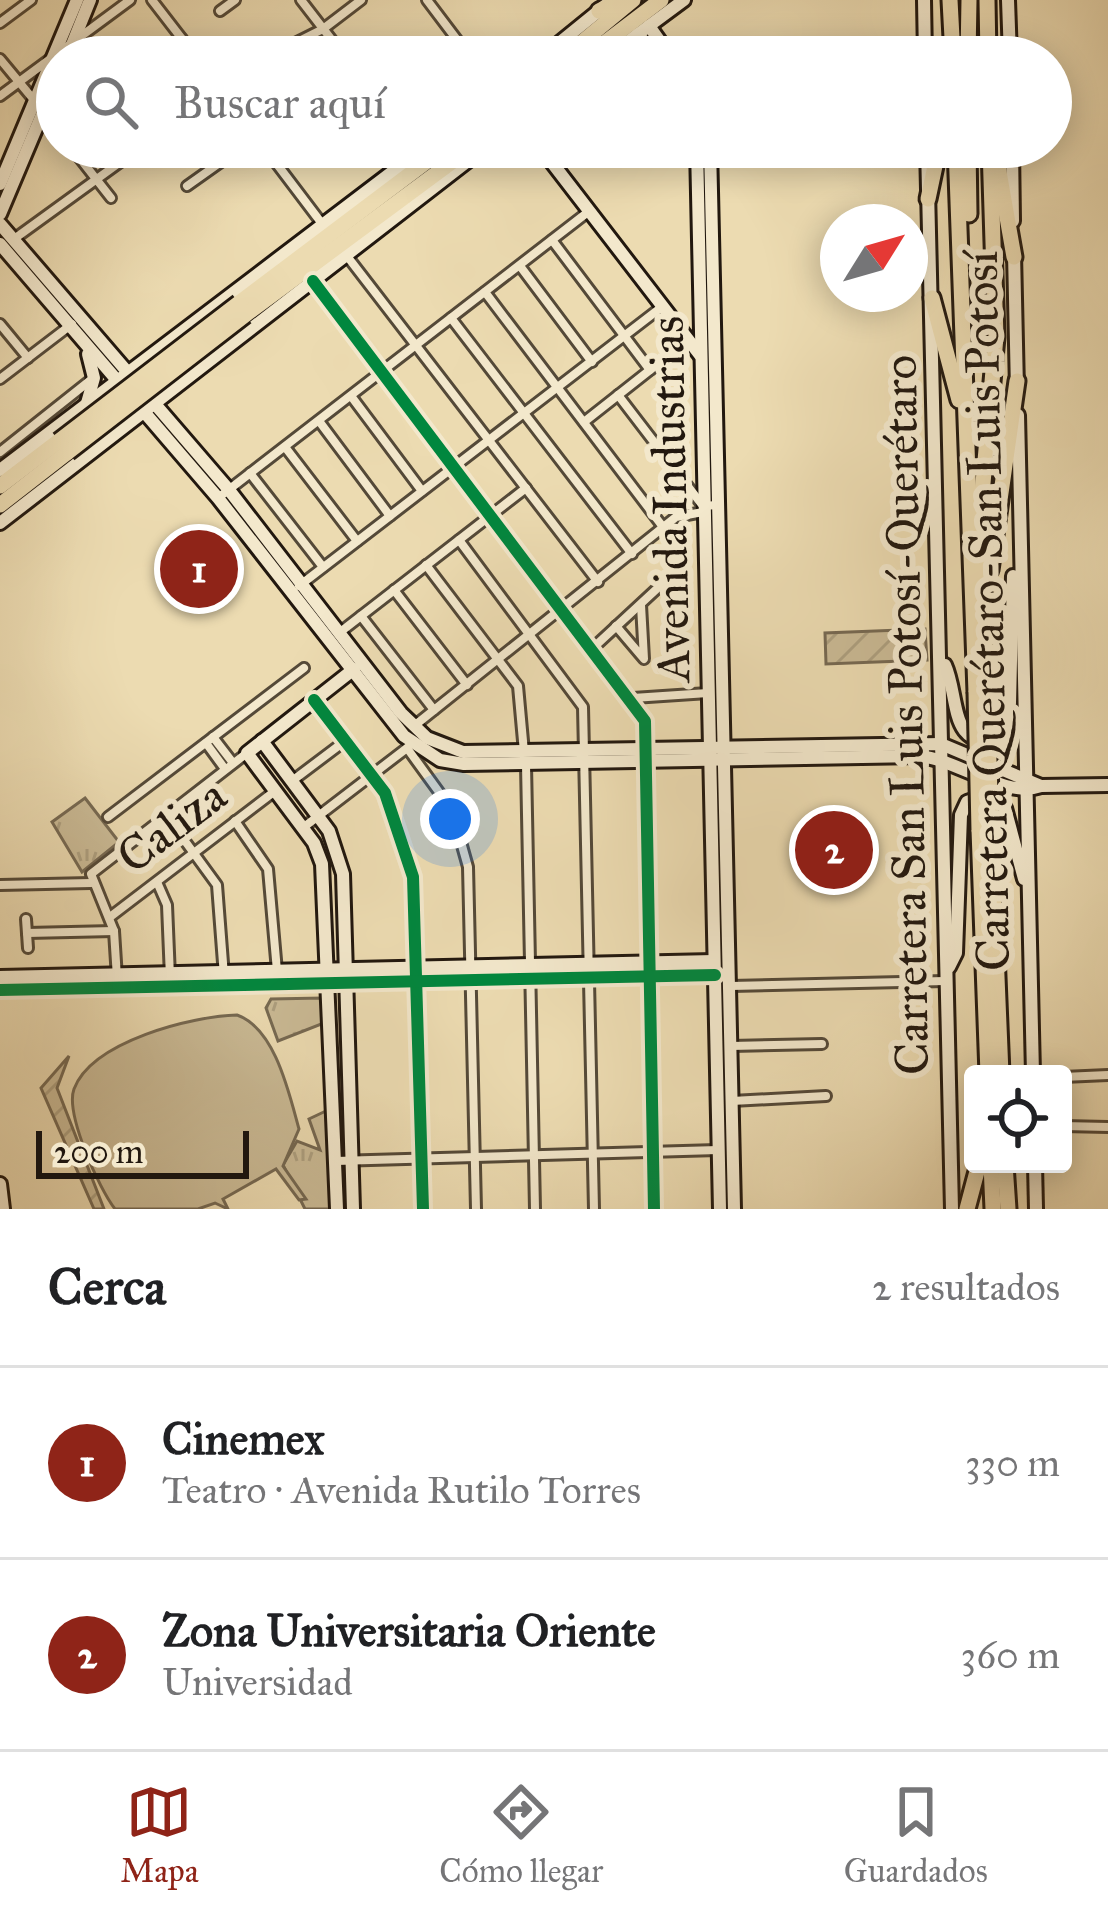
<!DOCTYPE html>
<html lang="es">
<meta charset="utf-8">
<style>
:root{--surface:#fff;--page:#f6f6f6;--text:#202124;--muted:#757577;--line:#e0e0e0;--accent:#8f2418}
body{margin:0;font-family:"IM FELL Great Primer",serif;background:var(--page);color:var(--text)}
.controls{position:absolute;right:36px;bottom:36px;display:grid;overflow:hidden;border-radius:12px;box-shadow:0 6px 30px #0003}
.controls button{width:108px;height:108px;display:grid;place-items:center;padding:0;border:0;border-bottom:3px solid var(--line);background:var(--surface);color:var(--text);font:60px sans-serif}
.compass{position:absolute;left:820px;top:204px;width:108px;height:108px;border-radius:50%;background:var(--surface);box-shadow:0 6px 30px #0003;rotate:53deg}
.scale{position:absolute;left:36px;bottom:30px;width:213px;box-sizing:border-box;padding-left:12px;border:6px solid #22180f;border-top:0;font-size:33px;line-height:42px;white-space:nowrap;color:#22180f;-webkit-text-stroke:9px #f3e8cc;paint-order:stroke}
.you{position:absolute;left:450px;top:819px;width:42px;height:42px;margin:-30px;border:9px solid #fff;border-radius:50%;background:#1a73e8;box-shadow:0 0 0 18px #1a73e833}
.badge{display:grid;place-items:center;width:78px;height:78px;border-radius:50%;background:var(--accent);color:#fff;font-size:39px;font-weight:700}
.pin{position:absolute;translate:-50% -50%;border:6px solid #fff;box-shadow:0 3px 12px #0006}
.list{margin:0;padding:0;list-style:none}
h2{display:flex;justify-content:space-between;align-items:center;height:156px;margin:0;padding:0 48px;font-size:51px}
h2 small{font-size:39px;font-weight:400;color:var(--muted)}
.list li{display:grid;grid-template-columns:78px 1fr auto;gap:36px;align-items:center;box-sizing:border-box;height:192px;padding:0 48px;border-top:3px solid var(--line)}
.list b{display:block;font-size:45px;white-space:nowrap}
.list p{margin:0;font-size:39px;white-space:nowrap;color:var(--muted)}
.list em{font-size:39px;font-style:normal;color:var(--muted)}
.icon{flex:none;width:66px;height:66px;fill:none;stroke:currentColor;stroke-width:2;stroke-linecap:round;stroke-linejoin:round}
.map{position:relative;flex:none;width:1108px;height:1209px;overflow:hidden}
.search{position:absolute;background:var(--surface);box-shadow:0 6px 30px #0003;left:36px;right:36px;top:36px;height:132px;display:flex;align-items:center;gap:30px;box-sizing:border-box;padding:0 42px;border-radius:66px;color:var(--muted);font-size:45px}
.sheet{height:540px;background:var(--surface)}
nav{display:flex;justify-content:space-around;align-items:center;box-sizing:border-box;height:168px;border-top:3px solid var(--line);background:var(--surface);font-size:33px;color:var(--muted)}
nav a{display:grid;justify-items:center;gap:6px}
nav .on{color:var(--accent)}
.map>svg:first-child{display:block}
.grass{fill:url(#grass-tufts);stroke:#766952;stroke-width:3}
.garden{fill:url(#garden-furrows);stroke:#766952;stroke-width:3}
.pitch{fill:#caba95;stroke:#766952;stroke-width:3}
.lines{fill:none;stroke-linecap:round;stroke-linejoin:round}
.street-casing{stroke:#544938;stroke-width:14}
.secondary-casing{stroke:#22180f;stroke-width:18}
.highway-casing{stroke:#22180f;stroke-width:21}
.street{stroke:#f3e8cc;stroke-width:8}
.secondary{stroke:#f3e8cc;stroke-width:12}
.highway{stroke:#ecdbb1;stroke-width:15}
.highway-bridge-casing{stroke:#22180f;stroke-width:21;stroke-linecap:butt}
.highway-bridge{stroke:#ecdbb1;stroke-width:15}
.cycleway-casing{stroke:#f3e8cc;stroke-width:20}
.cycleway{stroke:#00873e;stroke-width:12}
.labels{text-anchor:middle;stroke-width:12;stroke-linejoin:round;paint-order:stroke}
.street-label{font-size:48px;fill:#22180f;stroke:#f3e8cc}
</style>
<div class="map">
<svg width="1108" height="1209" viewBox="0 0 1108 1209">
<defs>
<pattern id="grass-tufts" width="24" height="20" patternUnits="userSpaceOnUse" patternTransform="scale(3)"><rect width="24" height="20" fill="#caba95"/><path d="M3 7l-1-3M5 7V3M7 7l1-3M15 17l-1-3M17 17v-4M19 17l1-3" fill="none" stroke="#ad9f7f"/></pattern>
<pattern id="garden-furrows" width="10" height="10" patternUnits="userSpaceOnUse" patternTransform="scale(3)"><rect width="10" height="10" fill="#caba95"/><path d="M-1 1l2-2M0 10L10 0M9 11l2-2" fill="none" stroke="#ad9f7f"/></pattern>
</defs>
<rect width="100%" height="100%" fill="#ecdbb1"/>
<filter id="stains"><feTurbulence type="fractalNoise" baseFrequency=".00167" numOctaves="4"/><feColorMatrix values="0 0 0 0 .2 0 0 0 0 .09 0 0 0 0 .02 0 0 0 .5 -.17"/></filter>
<radialGradient id="worn" r=".72"><stop offset=".6" stop-color="#630" stop-opacity="0"/><stop offset="1" stop-color="#630" stop-opacity=".3"/></radialGradient>
<!-- grass -->
<g class="grass">
<path d="M 85,798 L 119,842 L 82,872 L 52,822 Z"/>
<path d="M 322,998 L 324,1023 L 278,1041 L 266,1008 L 271,999 Z"/>
<path d="M 328,1110 L 330,1209 L 305,1209 L 283,1165 L 297,1141 L 320,1150 L 309,1119 Z"/>
</g>
<!-- garden -->
<g class="garden">
<path d="M 925,629 L 927,660 L 826,664 L 825,633 Z"/>
<path d="M 69,1056 L 57,1088 L 104,1209 L 94,1209 L 41,1088 Z"/>
</g>
<!-- pitch -->
<path class="pitch" d="M 237,1015 C 275,1028 289,1093 299,1129 L 283,1166 L 306,1199 L 299,1200 L 276,1169 L 223,1199 L 228,1209 L 215,1203 L 198,1209 L 115,1209 C 99,1189 65,1113 74,1089 C 92,1041 193,1016 237,1015 Z"/>
<g class="lines">
<defs>
<g id="street">
<path d="M 152,0 L 196,57"/>
<path d="M 301,0 L 345,57"/>
<path d="M 427,0 L 470,57"/>
<path d="M 220,11 L 235,0"/>
<path d="M 0,23 L 31,0"/>
<path d="M 157,57 L 182,39"/>
<path d="M 267,57 L 323,29 L 361,0"/>
<path d="M 0,59 L 34,100"/>
<path d="M 0,96 L 130,0"/>
<path d="M 44,111 L 57,130"/>
<path d="M 71,147 L 111,198"/>
<path d="M 264,147 L 323,225"/>
<path d="M 777,147 L 850,147"/>
<path d="M 187,186 L 242,147"/>
<path d="M 14,239 L 141,147"/>
<path d="M 552,240 L 650,370"/>
<path d="M 347,256 L 598,582"/>
<path d="M 520,266 L 592,362"/>
<path d="M 313,281 L 645,721 L 654,1209"/>
<path d="M 485,292 L 663,527"/>
<path d="M 451,318 L 632,554"/>
<path d="M 0,324 L 28,358"/>
<path d="M 0,379 L 72,324"/>
<path d="M 618,395 L 703,506 L 717,505"/>
<path d="M 351,396 L 422,491"/>
<path d="M 319,421 L 390,516"/>
<path d="M 584,422 L 688,340"/>
<path d="M 285,447 L 357,541"/>
<path d="M 0,452 L 92,379"/>
<path d="M 250,473 L 323,567"/>
<path d="M 218,498 L 588,212"/>
<path d="M 459,540 L 583,707 L 594,1209"/>
<path d="M 426,565 L 518,686 L 524,752"/>
<path d="M 299,586 L 663,306"/>
<path d="M 394,590 L 467,685"/>
<path d="M 361,616 L 434,710"/>
<path d="M 616,626 L 644,659 L 641,605"/>
<path d="M 339,633 L 526,488"/>
<path d="M 594,647 L 662,584"/>
<path d="M 633,698 L 708,693"/>
<path d="M 314,700 L 385,793 L 413,877 L 423,1209"/>
<path d="M 414,726 L 676,517 L 703,512"/>
<path d="M 213,737 L 233,763"/>
<path d="M 206,743 L 225,769"/>
<path d="M 407,748 L 452,810 L 468,867 L 476,1209"/>
<path d="M 526,765 L 535,1209"/>
<path d="M 292,781 L 345,741"/>
<path d="M 166,815 L 217,885 L 224,976"/>
<path d="M 108,817 L 304,668"/>
<path d="M 235,821 L 268,869 L 277,971"/>
<path d="M 304,827 L 407,748"/>
<path d="M 157,882 L 167,905 L 170,977"/>
<path d="M 0,885 L 91,883"/>
<path d="M 110,917 L 275,791"/>
<path d="M 26,919 L 28,948"/>
<path d="M 27,933 L 114,931"/>
<path d="M 117,978 L 114,931 L 91,874 L 247,753"/>
<path d="M 731,986 L 945,981"/>
<path d="M 731,1046 L 822,1044"/>
<path d="M 1063,1077 L 1108,1075"/>
<path d="M 732,1101 L 826,1096"/>
<path d="M 1063,1126 L 1108,1127"/>
<path d="M 336,1161 L 718,1150"/>
</g>
<g id="secondary">
<path d="M 924,0 L 925,57"/>
<path d="M 1008,0 L 1010,57"/>
<path d="M 649,26 L 671,57"/>
<path d="M 638,34 L 656,57"/>
<path d="M 67,57 L 90,0"/>
<path d="M 542,57 L 606,5"/>
<path d="M 607,57 L 684,0"/>
<path d="M 540,147 L 700,355"/>
<path d="M 697,147 L 720,1209"/>
<path d="M 710,147 L 734,1209"/>
<path d="M 927,147 L 952,1209"/>
<path d="M 1012,147 L 1013,221"/>
<path d="M 0,184 L 77,0"/>
<path d="M 0,214 L 57,79"/>
<path d="M 0,224 L 229,490 L 401,713 L 427,738 L 463,752 L 941,744 L 1041,786 L 1108,785"/>
<path d="M 0,244 L 218,498 L 404,736 L 440,760 L 464,764 L 919,756 C 958,759 1004,799 1041,786"/>
<path d="M 1014,253 L 1017,389"/>
<path d="M 87,403 L 94,378 L 88,354"/>
<path d="M 1018,415 L 1033,1074"/>
<path d="M 0,470 L 425,147"/>
<path d="M 0,523 L 486,147"/>
<path d="M 945,665 C 959,695 949,753 999,737 L 1010,703 L 1013,576"/>
<path d="M 262,741 L 329,831 L 343,874 L 353,1209"/>
<path d="M 949,967 L 956,953 L 961,815 L 967,802 L 987,795 L 1005,808 L 1024,879"/>
<path d="M 0,977 L 714,961"/>
<path d="M 0,990 L 715,975"/>
<path d="M 1035,1164 L 1036,1209"/>
<path d="M 0,1184 L 3,1209"/>
<path d="M 337,1209 L 322,864 L 314,843 L 247,753 L 354,669"/>
</g>
<g id="highway">
<path d="M 950,0 L 953,57"/>
<path d="M 987,0 L 988,57"/>
<path d="M 599,11 L 620,0"/>
<path d="M 564,57 L 633,0"/>
<path d="M 586,57 L 661,0"/>
<path d="M 968,57 L 969,0"/>
<path d="M 956,147 L 976,692"/>
<path d="M 968,147 L 969,214"/>
<path d="M 998,166 L 1014,257"/>
<path d="M 928,199 L 939,147"/>
<path d="M 932,298 L 959,400"/>
<path d="M 239,303 L 446,147"/>
<path d="M 245,315 L 472,147"/>
<path d="M 0,486 L 59,441"/>
<path d="M 0,505 L 68,452"/>
<path d="M 990,570 L 1017,381"/>
<path d="M 987,691 L 980,517 L 996,337 L 990,147"/>
<path d="M 979,830 L 988,1074"/>
<path d="M 991,831 L 1001,1074"/>
<path d="M 991,1164 L 993,1209"/>
<path d="M 1005,1164 L 1008,1209"/>
<path d="M 967,1209 L 979,1164"/>
</g>
</defs>
<!-- street casing -->
<use href="#street" class="street-casing"/>
<!-- secondary casing -->
<use href="#secondary" class="secondary-casing"/>
<!-- highway casing -->
<use href="#highway" class="highway-casing"/>
<!-- street -->
<use href="#street" class="street"/>
<!-- secondary -->
<use href="#secondary" class="secondary"/>
<!-- highway -->
<use href="#highway" class="highway"/>
<defs>
<g id="highway-bridge">
<path d="M 59,441 L 239,303"/>
<path d="M 68,452 L 245,315"/>
<path d="M 987,691 L 991,831"/>
<path d="M 976,692 L 979,830"/>
</g>
</defs>
<!-- highway-bridge casing -->
<use href="#highway-bridge" class="highway-bridge-casing"/>
<!-- highway-bridge -->
<use href="#highway-bridge" class="highway-bridge"/>
<defs>
<g id="cycleway">
<path d="M 313,281 L 645,721 L 654,1209"/>
<path d="M 314,700 L 385,793 L 413,877 L 423,1209"/>
<path d="M 0,990 L 715,975"/>
</g>
</defs>
<!-- cycleway casing -->
<use href="#cycleway" class="cycleway-casing"/>
<!-- cycleway -->
<use href="#cycleway" class="cycleway"/>
</g>
<g class="labels">
<!-- street labels -->
<g class="street-label">
<text transform="translate(669 499) rotate(-91)" y="17">Avenida Industrias</text>
<text transform="translate(986 611) rotate(-91)" y="17">Carretera Querétaro-San Luis Potosí</text>
<text transform="translate(905 715) rotate(-91)" y="17">Carretera San Luis Potosí-Querétaro</text>
<text transform="translate(171 825) rotate(-37)" y="17">Caliza</text>
</g>
</g>
<rect width="100%" height="100%" filter="url(#stains)"/>
<rect width="100%" height="100%" fill="url(#worn)"/>
</svg>
<div class="controls">
<button><svg class="icon" aria-label="locate" viewBox="0 0 24 24"><circle cx="12" cy="12" r="6"/><path d="M12 2v4M12 18v4M2 12h4M18 12h4"/></svg></button>
</div>
<svg class="compass" viewBox="-18 -18 36 36"><path d="M0-13l5 13h-10z" fill="#e53935"/><path d="M0 13l5-13h-10z" fill="#757577"/></svg>
<div class="scale">200 m</div>
<div class="you"></div>
<div class="pin badge" style="left:199px;top:569px">1</div>
<div class="pin badge" style="left:834px;top:850px">2</div>
<div class="search"><svg class="icon" aria-label="search" viewBox="0 0 24 24"><circle cx="10" cy="10" r="6"/><path d="M15 15l6 6"/></svg>Buscar aquí</div>
</div>
<section class="sheet">
<h2>Cerca<small>2 resultados</small></h2>
<ul class="list">
<li><span class="badge">1</span><div><b>Cinemex</b><p>Teatro · Avenida Rutilo Torres</p></div><em>330 m</em></li>
<li><span class="badge">2</span><div><b>Zona Universitaria Oriente</b><p>Universidad</p></div><em>360 m</em></li>
</ul>
</section>
<nav>
<a class="on"><svg class="icon" aria-label="map" viewBox="0 0 24 24"><path d="M3 6l6-2 6 2 6-2v14l-6 2-6-2-6 2zM9 4v14M15 6v14"/></svg>Mapa</a>
<a><svg class="icon" aria-label="directions" viewBox="0 0 24 24"><path d="M12 3l9 9-9 9-9-9zM9 14v-3h6M13 9l2 2-2 2"/></svg>Cómo llegar</a>
<a><svg class="icon" aria-label="saved" viewBox="0 0 24 24"><path d="M7 4h10v16l-5-4-5 4z"/></svg>Guardados</a>
</nav>
